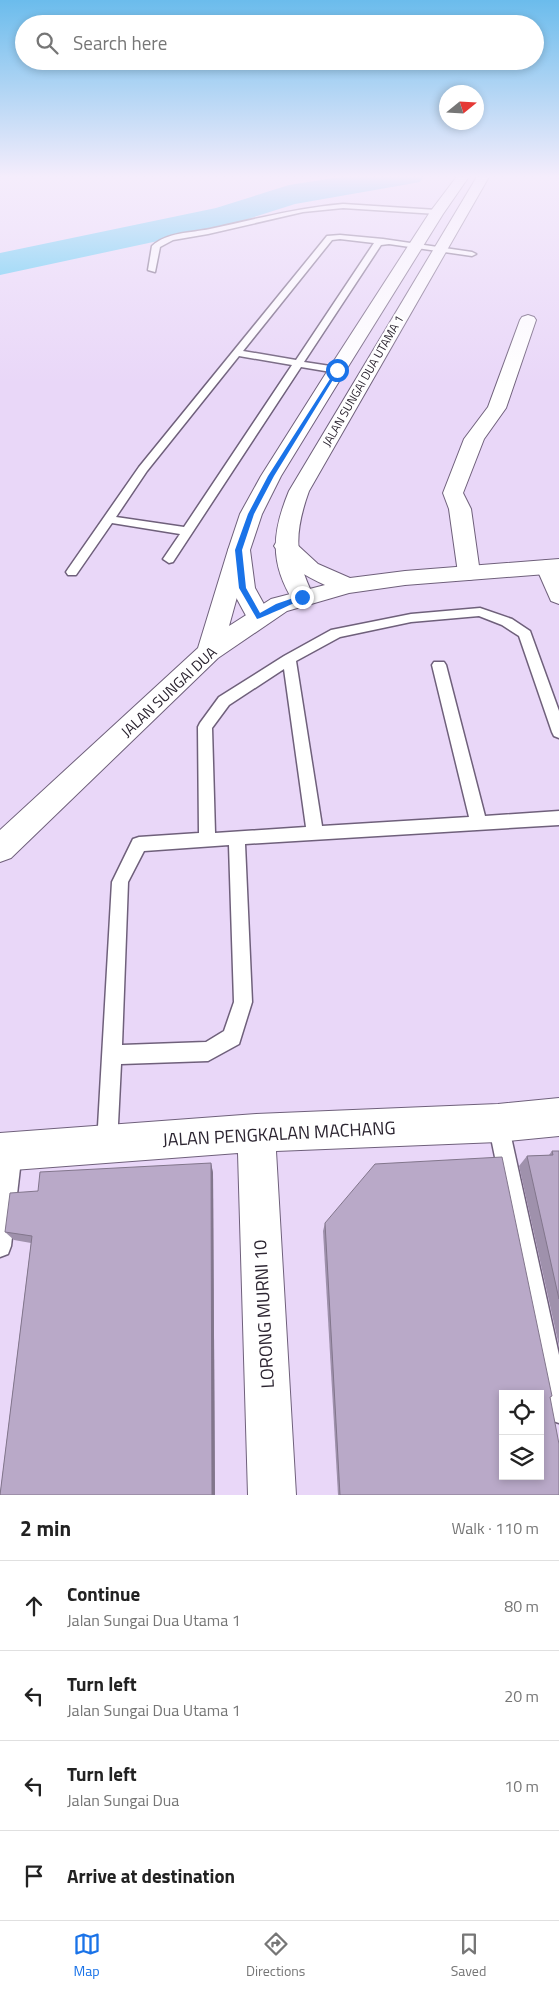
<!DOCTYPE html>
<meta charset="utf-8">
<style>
:root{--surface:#fff;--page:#f6f6f6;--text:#222;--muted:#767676;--line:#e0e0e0;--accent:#1a73e8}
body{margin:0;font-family:"Titillium Web",sans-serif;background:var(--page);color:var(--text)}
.controls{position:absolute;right:15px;bottom:15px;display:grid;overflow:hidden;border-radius:0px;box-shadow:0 2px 8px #0003}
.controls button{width:45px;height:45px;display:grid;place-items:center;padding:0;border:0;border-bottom:1px solid var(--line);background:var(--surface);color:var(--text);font:25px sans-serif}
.compass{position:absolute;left:439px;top:85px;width:45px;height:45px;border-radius:50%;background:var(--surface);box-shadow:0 2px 8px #0003;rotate:72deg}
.stop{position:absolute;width:15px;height:15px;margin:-11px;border:4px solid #1a73e8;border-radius:50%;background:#fff}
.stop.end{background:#1a73e8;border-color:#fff;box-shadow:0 1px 5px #0008}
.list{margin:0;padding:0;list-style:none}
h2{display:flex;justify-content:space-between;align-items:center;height:65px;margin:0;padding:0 20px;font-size:21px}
h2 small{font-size:16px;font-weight:400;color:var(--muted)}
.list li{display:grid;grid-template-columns:32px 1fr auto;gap:15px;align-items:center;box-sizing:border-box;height:90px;padding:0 20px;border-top:1px solid var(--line)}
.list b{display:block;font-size:19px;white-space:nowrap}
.list p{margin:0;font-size:16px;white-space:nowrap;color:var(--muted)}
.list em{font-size:16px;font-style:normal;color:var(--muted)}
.icon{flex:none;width:28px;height:28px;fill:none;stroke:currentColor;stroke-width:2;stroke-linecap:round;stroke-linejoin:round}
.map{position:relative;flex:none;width:559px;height:1495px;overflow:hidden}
.search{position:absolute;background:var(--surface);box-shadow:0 2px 8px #0003;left:15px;right:15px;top:15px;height:55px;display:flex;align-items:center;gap:12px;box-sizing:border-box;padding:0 18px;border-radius:28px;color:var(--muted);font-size:19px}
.sheet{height:425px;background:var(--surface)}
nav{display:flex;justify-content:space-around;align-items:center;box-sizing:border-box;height:70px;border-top:1px solid var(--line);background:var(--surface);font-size:14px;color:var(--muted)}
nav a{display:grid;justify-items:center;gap:2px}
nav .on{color:var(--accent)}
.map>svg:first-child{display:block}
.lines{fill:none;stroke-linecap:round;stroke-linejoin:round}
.river{fill:#50c9f2;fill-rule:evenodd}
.service-casing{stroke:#6f607b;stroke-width:3}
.minor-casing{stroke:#6f607b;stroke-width:2}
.tertiary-casing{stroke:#6f607b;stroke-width:2}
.secondary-casing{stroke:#6f607b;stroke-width:2}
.service{fill:#fff;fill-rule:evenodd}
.minor{fill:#fff;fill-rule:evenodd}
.tertiary{fill:#fff;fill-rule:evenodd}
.secondary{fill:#fff;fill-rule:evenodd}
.wall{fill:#9f91ac}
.shaded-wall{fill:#82768c}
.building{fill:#b9a9c8;stroke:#82768c;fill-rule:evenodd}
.route{fill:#1a73e8}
.labels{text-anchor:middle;stroke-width:4.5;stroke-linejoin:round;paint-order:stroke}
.far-street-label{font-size:12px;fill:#2c2531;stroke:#fff}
.street-label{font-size:15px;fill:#2c2531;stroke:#fff}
.near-street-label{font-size:18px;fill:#2c2531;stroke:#fff}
</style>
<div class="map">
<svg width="559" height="1495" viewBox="0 0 559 1495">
<rect width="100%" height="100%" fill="#e9d7f8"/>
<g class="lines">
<!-- river -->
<path class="river" d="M 353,175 L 424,175 L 420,182 L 409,184 L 295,204 L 223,227 L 0,275 L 0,253 L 216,208 L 289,185 Z"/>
<defs>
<g id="service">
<path d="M 343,204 L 437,210 L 441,212 L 437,214 L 343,208 L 303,212 L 208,234 L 173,240 L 160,247 L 155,272 L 148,270 L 152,246 C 167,232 191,233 210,229 C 255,219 298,208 343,204 Z"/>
<path d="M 340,235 L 383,239 L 472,252 L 476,254 L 472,256 L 389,244 L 381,245 L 304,362 L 337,367 L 342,370 L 337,373 L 301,367 L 173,562 L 169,563 L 163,559 L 180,534 L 112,523 L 76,575 L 68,575 L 66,572 L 68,569 L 139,467 L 327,236 ZM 340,239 L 374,243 L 296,360 L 243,351 L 332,240 ZM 239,356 L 292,365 L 184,527 L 116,517 L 147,471 Z"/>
<path d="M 480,608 L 512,619 L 530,631 L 559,711 L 559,738 L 554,736 L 552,732 L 519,636 L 502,625 L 479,616 L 411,622 L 340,637 L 296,661 L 322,826 L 469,817 L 432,665 L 434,662 L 444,662 L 446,665 L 485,816 L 559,811 L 559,825 L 245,844 L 252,1002 L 239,1044 L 208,1061 L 121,1064 L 117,1144 L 114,1151 L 107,1154 L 100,1151 L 97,1144 L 112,882 L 133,839 L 139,837 L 199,833 L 198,727 L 200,723 L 219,697 L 284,656 L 331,630 L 411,614 ZM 284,669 L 306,827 L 215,833 L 212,728 L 229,705 ZM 229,845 L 234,1002 L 224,1031 L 206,1042 L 122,1045 L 128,882 L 144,851 Z"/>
<path d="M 498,1113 L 505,1116 L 508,1123 L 559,1355 L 559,1423 L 550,1420 L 547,1411 L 488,1123 L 491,1116 Z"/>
<path d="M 12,1141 L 19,1144 L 22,1151 L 11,1246 L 8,1254 L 0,1257 L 0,1163 L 5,1144 Z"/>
</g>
<g id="minor">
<path d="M 528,315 L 534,317 L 536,320 L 506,408 L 484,439 L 463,493 L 471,509 L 480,573 L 477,578 L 469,580 L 461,578 L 458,573 L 449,509 L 443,493 L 464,439 L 488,407 L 520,320 L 522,317 Z"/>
<path d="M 559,1098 L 559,1136 L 498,1142 L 276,1151 L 296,1495 L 248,1495 L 238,1153 L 0,1171 L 0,1133 L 256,1114 L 498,1104 Z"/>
</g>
<g id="tertiary">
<path d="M 458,175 L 470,175 L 443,214 L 346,370 L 281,476 L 262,514 L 250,550 L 255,588 L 271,617 L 268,623 L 259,625 L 250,623 L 231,588 L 228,550 L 240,514 L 261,476 L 328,370 L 430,212 Z"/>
<path d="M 478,175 L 490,175 L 309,491 C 294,533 294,557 314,597 L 310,602 L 302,605 L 294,602 C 269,563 272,532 289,491 Z"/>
<path d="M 547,560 L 555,562 L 559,568 L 559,604 L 551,601 L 536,567 L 539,562 Z"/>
</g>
<path id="secondary" d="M 285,539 L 293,541 L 318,564 L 350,578 L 405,571 L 559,559 L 559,573 L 405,585 L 349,593 L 287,611 L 218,658 L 11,858 L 0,862 L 0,830 L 198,648 L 228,550 L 231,545 L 239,543 L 247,545 L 250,550 L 229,626 L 271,599 L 325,585 C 305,576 286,565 274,546 L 277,541 Z"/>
</defs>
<!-- service casing -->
<use href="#service" class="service-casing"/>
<!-- minor casing -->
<use href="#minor" class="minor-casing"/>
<!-- tertiary casing -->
<use href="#tertiary" class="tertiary-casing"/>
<!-- secondary casing -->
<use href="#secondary" class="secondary-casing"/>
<!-- service -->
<use href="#service" class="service"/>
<!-- minor -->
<use href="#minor" class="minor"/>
<!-- tertiary -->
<use href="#tertiary" class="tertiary"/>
<!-- secondary -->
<use href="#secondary" class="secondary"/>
</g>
<!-- wall -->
<g class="wall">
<path d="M 552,1151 L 559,1151 L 559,1346 L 519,1166 L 527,1156 L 549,1155 Z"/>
<path d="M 211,1163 L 213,1173 L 215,1495 L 0,1495 L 31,1243 L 14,1240 L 5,1232 L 38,1191 Z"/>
<path d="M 325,1223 L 550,1397 L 559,1495 L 338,1495 L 323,1231 Z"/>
</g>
<!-- shaded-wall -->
<path class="shaded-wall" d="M 211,1163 L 213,1173 L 215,1495 L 212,1495 Z"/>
<!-- building -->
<g class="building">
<path d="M 552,1151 L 559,1151 L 559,1299 L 527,1156 L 553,1155 Z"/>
<path d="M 502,1157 L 552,1396 L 550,1397 L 559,1444 L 559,1495 L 340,1495 L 325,1223 L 375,1164 ZM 503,1394 L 540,1394 L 540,1476 L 503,1476 Z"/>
<path d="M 211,1163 L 212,1495 L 0,1495 L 32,1236 L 5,1232 L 10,1193 L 38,1191 L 40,1172 Z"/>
</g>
<!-- sky -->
<linearGradient id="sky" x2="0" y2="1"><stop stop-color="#6bbcec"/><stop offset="0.46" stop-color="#f5edfc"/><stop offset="1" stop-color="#f5edfc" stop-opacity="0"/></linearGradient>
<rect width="559" height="384" fill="url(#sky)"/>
<!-- route -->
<path class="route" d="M 337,368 L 339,370 L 274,476 L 254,514 L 242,550 L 246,588 L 260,613 L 276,604 L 302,595 L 306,597 C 302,600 259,619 257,619 L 239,588 L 235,550 L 248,514 L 268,476 Z"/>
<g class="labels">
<!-- far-street labels -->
<g class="far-street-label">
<text transform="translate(363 381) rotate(-60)" y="4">JALAN SUNGAI DUA UTAMA 1</text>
</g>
<!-- street labels -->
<g class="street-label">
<text transform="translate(169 692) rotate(-43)" y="5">JALAN SUNGAI DUA</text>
</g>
<!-- near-street labels -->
<g class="near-street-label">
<text transform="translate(279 1134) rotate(-3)" y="6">JALAN PENGKALAN MACHANG</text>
<text transform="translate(264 1314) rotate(-93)" y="6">LORONG MURNI 10</text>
</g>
</g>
</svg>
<div class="controls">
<button><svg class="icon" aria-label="locate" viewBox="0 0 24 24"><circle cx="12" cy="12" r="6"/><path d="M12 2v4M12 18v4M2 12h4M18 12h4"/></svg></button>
<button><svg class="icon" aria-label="layers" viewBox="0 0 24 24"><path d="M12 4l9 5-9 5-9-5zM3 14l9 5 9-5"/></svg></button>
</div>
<svg class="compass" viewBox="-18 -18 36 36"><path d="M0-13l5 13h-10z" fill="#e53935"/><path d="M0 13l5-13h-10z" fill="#767676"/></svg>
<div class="stop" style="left:337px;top:370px"></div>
<div class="stop end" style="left:302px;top:597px"></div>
<div class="search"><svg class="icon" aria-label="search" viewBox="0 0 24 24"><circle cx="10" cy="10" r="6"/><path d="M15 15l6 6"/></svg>Search here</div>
</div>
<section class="sheet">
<h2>2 min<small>Walk · 110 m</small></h2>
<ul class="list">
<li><svg class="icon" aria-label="ahead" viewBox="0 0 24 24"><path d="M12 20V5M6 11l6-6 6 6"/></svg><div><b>Continue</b><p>Jalan Sungai Dua Utama 1</p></div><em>80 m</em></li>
<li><svg class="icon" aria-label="left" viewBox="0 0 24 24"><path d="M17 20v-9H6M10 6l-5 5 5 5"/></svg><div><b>Turn left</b><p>Jalan Sungai Dua Utama 1</p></div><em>20 m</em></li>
<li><svg class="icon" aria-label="left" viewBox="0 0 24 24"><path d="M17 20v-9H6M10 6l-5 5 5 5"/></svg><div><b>Turn left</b><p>Jalan Sungai Dua</p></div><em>10 m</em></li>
<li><svg class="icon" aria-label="arrive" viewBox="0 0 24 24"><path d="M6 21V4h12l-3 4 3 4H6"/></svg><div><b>Arrive at destination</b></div></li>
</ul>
</section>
<nav>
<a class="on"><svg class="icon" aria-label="map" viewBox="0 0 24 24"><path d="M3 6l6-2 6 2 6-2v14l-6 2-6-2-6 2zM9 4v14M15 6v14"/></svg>Map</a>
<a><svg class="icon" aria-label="directions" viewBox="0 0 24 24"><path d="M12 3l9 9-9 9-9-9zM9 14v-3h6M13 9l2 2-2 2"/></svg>Directions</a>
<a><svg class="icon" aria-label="saved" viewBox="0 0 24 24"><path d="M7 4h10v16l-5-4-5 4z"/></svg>Saved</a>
</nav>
